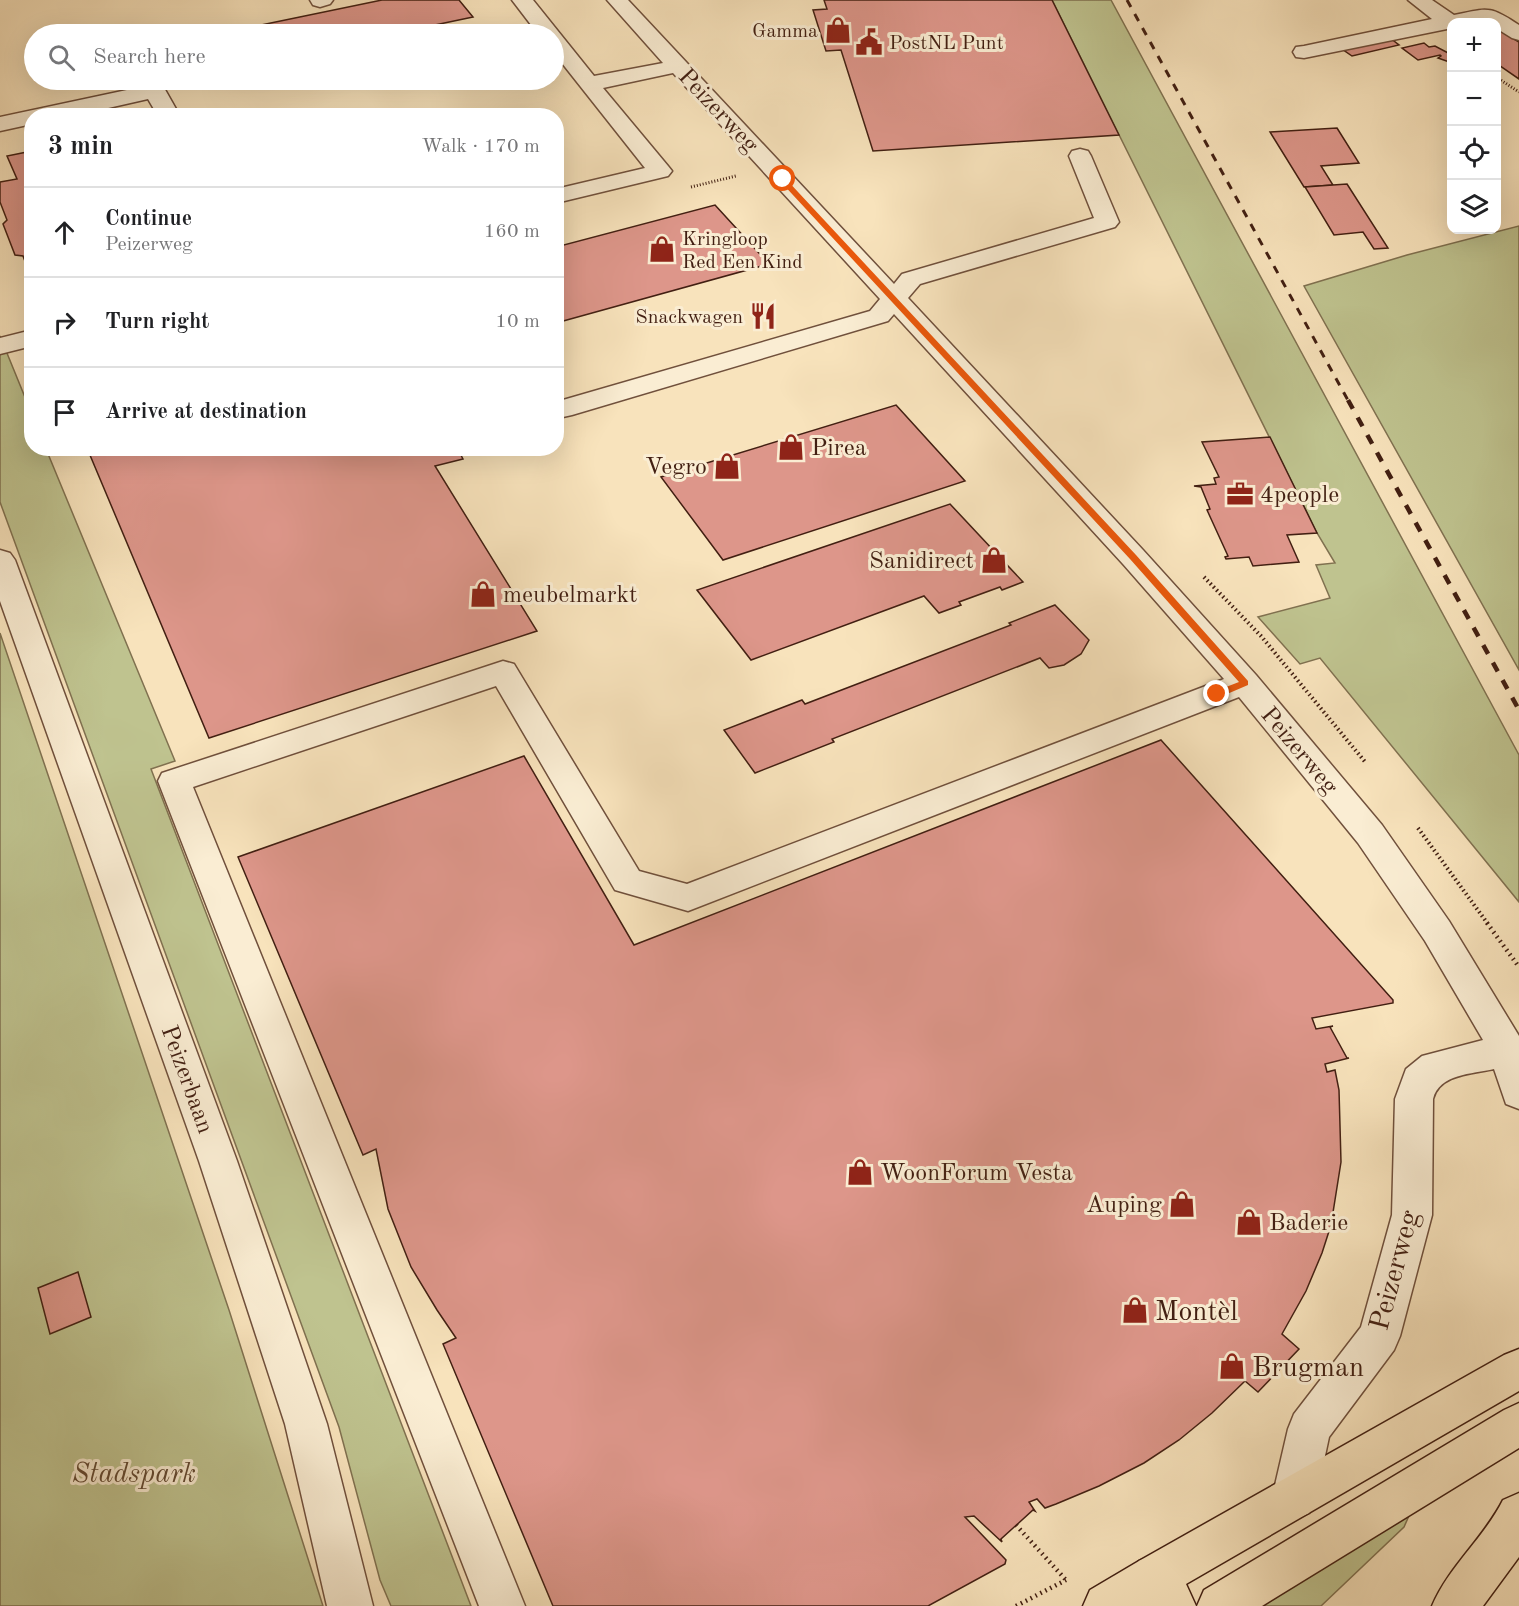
<!DOCTYPE html>
<meta charset="utf-8">
<style>
:root{--surface:#fff;--page:#f6f6f6;--text:#202124;--muted:#757577;--line:#e0e0e0}
body{margin:0;font-family:"Old Standard TT",serif;background:var(--page);color:var(--text)}
.controls{position:absolute;right:18px;top:18px;display:grid;overflow:hidden;border-radius:12px;box-shadow:0 6px 24px #0002}
.controls button{width:54px;height:54px;display:grid;place-items:center;padding:0;border:0;border-bottom:2px solid var(--line);background:var(--surface);color:var(--text);font:30px sans-serif}
.stop{position:absolute;width:18px;height:18px;margin:-14px;border:4px solid #ea580c;border-radius:50%;background:#fff}
.stop.end{background:#ea580c;border-color:#fff;box-shadow:0 2px 6px #0008}
.list{margin:0;padding:0;list-style:none}
h2{display:flex;justify-content:space-between;align-items:center;height:78px;margin:0;padding:0 24px;font-size:26px}
h2 small{font-size:20px;font-weight:400;color:var(--muted)}
.list li{display:grid;grid-template-columns:39px 1fr auto;gap:18px;align-items:center;box-sizing:border-box;height:90px;padding:0 24px;border-top:2px solid var(--line)}
.list b{display:block;font-size:22px;white-space:nowrap}
.list p{margin:0;font-size:20px;white-space:nowrap;color:var(--muted)}
.list em{font-size:20px;font-style:normal;color:var(--muted)}
.icon{flex:none;width:33px;height:33px;fill:none;stroke:currentColor;stroke-width:2;stroke-linecap:round;stroke-linejoin:round}
.map{position:relative;flex:none;width:1519px;height:1606px;overflow:hidden}
.search{position:absolute;background:var(--surface);box-shadow:0 6px 24px #0002;left:24px;top:24px;width:540px;height:66px;display:flex;align-items:center;gap:15px;box-sizing:border-box;padding:0 21px;border-radius:33px;color:var(--muted);font-size:22px}
.panel{position:absolute;background:var(--surface);box-shadow:0 6px 24px #0002;left:24px;top:108px;width:540px;height:348px;border-radius:24px}
.map>svg:first-child{display:block}
.green{fill:#bfc38f;stroke:#807150;stroke-width:1.5}
.building{fill:#dd968a;stroke:#421f12;stroke-width:1.5}
.lines{fill:none;stroke-linecap:round;stroke-linejoin:round}
.minor-casing{stroke:#70503c;stroke-width:3}
.major-casing{stroke:#421f12;stroke-width:3}
.highway-casing{stroke:#421f12;stroke-width:3}
.path-far2{stroke:#421f12;stroke-width:3;stroke-dasharray:1 2;stroke-linecap:butt}
.path-far1{stroke:#421f12;stroke-width:4;stroke-dasharray:1.5 3;stroke-linecap:butt}
.path{stroke:#421f12;stroke-width:4.5;stroke-dasharray:1.5 4;stroke-linecap:butt}
.minor{fill:#faedd3;fill-rule:evenodd}
.major{fill:#f8e3bc;fill-rule:evenodd}
.highway{fill:#f8e3bc;fill-rule:evenodd}
.rail-far1{stroke:#421f12;stroke-width:3;stroke-dasharray:8 8;stroke-linecap:butt}
.rail{stroke:#421f12;stroke-width:4.5;stroke-dasharray:10 10;stroke-linecap:butt}
.route{fill:#ea580c}
.labels{text-anchor:middle;stroke-width:6;stroke-linejoin:round;paint-order:stroke}
.far-poi-label{font-size:20px;fill:#421f12;stroke:#faedd3;text-anchor:end}
.street-label{font-size:24px;fill:#421f12;stroke:#faedd3}
.poi-label{font-size:24px;fill:#421f12;stroke:#faedd3;text-anchor:start}
.near-street-label{font-size:28px;fill:#421f12;stroke:#faedd3}
.near-poi-label{font-size:28px;fill:#421f12;stroke:#faedd3;text-anchor:start}
.near-park-label{font-size:28px;font-style:italic;fill:#614831;stroke:#faedd3}
</style>
<div class="map">
<svg width="1519" height="1606" viewBox="0 0 1519 1606">
<rect width="100%" height="100%" fill="#f8e3bc"/>
<filter id="stains"><feTurbulence type="fractalNoise" baseFrequency=".00333" numOctaves="4"/><feColorMatrix values="0 0 0 0 .2 0 0 0 0 .09 0 0 0 0 .02 0 0 0 .5 -.17"/></filter>
<radialGradient id="worn" r=".72"><stop offset=".6" stop-color="#630" stop-opacity="0"/><stop offset="1" stop-color="#630" stop-opacity=".3"/></radialGradient>
<!-- green -->
<g class="green">
<path d="M 1052,0 L 1111,0 L 1519,755 L 1519,902 L 1320,658 L 1300,664 L 1258,617 L 1330,598 L 1316,565 L 1335,563 L 1317,533 Z"/>
<path d="M 1519,226 L 1519,670 L 1304,286 L 1407,255 Z"/>
<path d="M 0,336 L 31,412 L 32,448 L 46,449 L 175,761 L 151,769 L 471,1606 L 391,1606 L 380,1580 L 339,1427 L 0,502 Z"/>
<path d="M 0,633 L 229,1310 L 323,1606 L 0,1606 Z"/>
<path d="M 1416,1500 L 1404,1527 L 1321,1606 L 1255,1606 Z"/>
</g>
<!-- building -->
<g class="building">
<path d="M 382,0 L 459,0 L 473,17 L 392,34 L 267,34 L 261,25 Z"/>
<path d="M 824,0 L 1052,0 L 1119,135 L 873,151 L 841,50 L 826,51 L 813,10 L 827,9 Z"/>
<path d="M 1496,28 L 1519,42 L 1519,79 L 1496,63 Z"/>
<path d="M 1390,38 L 1399,45 L 1352,56 L 1342,49 Z"/>
<path d="M 1424,43 L 1429,47 L 1435,46 L 1452,55 L 1452,63 L 1438,58 L 1441,56 L 1440,55 L 1418,60 L 1402,48 Z"/>
<path d="M 1337,128 L 1359,163 L 1321,166 L 1333,185 L 1304,187 L 1270,132 Z"/>
<path d="M 32,151 L 32,280 L 23,256 L 15,255 L 3,224 L 7,220 L 0,202 L 0,182 L 17,179 L 7,156 Z"/>
<path d="M 1347,184 L 1388,248 L 1374,249 L 1363,232 L 1334,235 L 1305,187 Z"/>
<path d="M 715,205 L 769,264 L 556,323 L 556,247 Z"/>
<path d="M 896,405 L 965,481 L 723,560 L 661,477 Z"/>
<path d="M 1270,437 L 1317,533 L 1287,535 L 1299,562 L 1253,566 L 1249,557 L 1226,559 L 1225,557 L 1228,556 L 1207,510 L 1210,509 L 1201,487 L 1194,486 L 1216,484 L 1214,478 L 1219,477 L 1202,442 Z"/>
<path d="M 87,448 L 457,448 L 463,459 L 435,466 L 537,631 L 209,738 Z"/>
<path d="M 950,504 L 1023,582 L 1002,590 L 1000,587 L 959,602 L 961,605 L 939,613 L 924,596 L 751,660 L 697,590 Z"/>
<path d="M 1055,605 L 1089,640 L 1081,654 L 1064,665 L 1049,668 L 1040,658 L 832,739 L 834,742 L 755,773 L 724,730 L 802,700 L 805,704 L 1011,625 L 1009,623 Z"/>
<path d="M 1161,740 L 1393,1000 L 1393,1003 L 1312,1018 L 1316,1029 L 1333,1026 L 1330,1027 L 1347,1058 L 1349,1058 L 1325,1064 L 1327,1072 L 1335,1070 L 1339,1090 L 1341,1162 L 1331,1225 L 1322,1253 L 1306,1291 L 1282,1334 L 1299,1349 L 1258,1392 L 1245,1381 L 1212,1413 L 1179,1440 L 1144,1463 L 1099,1486 L 1056,1504 L 1045,1508 L 1037,1499 L 1029,1502 L 1035,1511 L 1033,1510 L 1001,1539 L 1002,1542 L 974,1516 L 965,1517 L 1006,1560 L 1005,1564 L 928,1606 L 553,1606 L 443,1344 L 456,1338 L 437,1310 L 411,1267 L 388,1209 L 376,1149 L 363,1155 L 238,857 L 524,756 L 634,945 Z"/>
<path d="M 78,1272 L 91,1317 L 50,1334 L 38,1288 Z"/>
</g>
<g class="lines">
<defs>
<g id="minor">
<path d="M 310,0 L 333,0 L 330,4 L 320,7 L 313,5 Z"/>
<path d="M 512,0 L 533,0 L 594,76 L 663,63 L 607,0 L 628,0 L 894,284 L 902,274 L 1094,218 L 1069,156 L 1072,151 L 1080,149 L 1088,151 L 1091,156 L 1119,222 L 1115,227 L 920,284 L 908,298 L 1143,550 L 1256,675 L 1382,825 L 1449,921 L 1519,1036 L 1519,1109 L 1506,1104 L 1494,1069 C 1472,1074 1439,1074 1433,1099 L 1432,1215 L 1400,1336 L 1394,1350 L 1329,1437 L 1316,1498 L 1309,1513 L 1294,1520 L 1279,1513 L 1272,1498 L 1288,1429 L 1294,1414 L 1361,1327 L 1392,1215 L 1395,1099 L 1406,1069 L 1422,1056 L 1483,1040 L 1425,941 L 1358,843 L 1239,697 L 688,911 L 615,890 L 496,686 L 193,787 L 525,1606 L 479,1606 L 158,781 L 162,773 L 503,661 L 514,664 L 639,871 L 687,884 L 1224,679 L 1123,564 L 894,314 L 888,321 L 572,415 L 563,417 L 556,415 L 556,402 L 870,311 L 880,299 L 673,73 L 603,88 L 668,166 L 672,171 L 668,176 L 556,203 L 556,189 L 645,168 L 554,53 L 554,34 L 538,34 Z"/>
<path d="M 1408,0 L 1432,0 L 1454,15 C 1488,8 1489,5 1519,25 L 1519,40 L 1512,38 L 1496,28 L 1496,22 L 1452,22 L 1452,28 L 1304,58 L 1296,57 L 1293,52 L 1296,47 L 1304,46 L 1432,19 Z"/>
<path d="M 155,84 L 163,86 L 180,116 L 158,116 L 148,99 L 73,116 L 32,116 L 32,124 L 0,131 L 0,117 Z"/>
<path d="M 32,330 L 32,346 L 0,354 L 0,338 Z"/>
<path d="M 0,550 L 10,553 L 15,560 L 237,1161 L 327,1424 L 373,1606 L 327,1606 L 285,1424 L 199,1161 L 0,601 Z"/>
</g>
<g id="major">
<path d="M 1519,1349 L 1519,1391 L 1186,1584 L 1196,1606 L 1147,1606 L 1132,1577 L 1139,1561 L 1504,1355 Z"/>
<path d="M 1519,1403 L 1519,1448 L 1262,1606 L 1197,1606 L 1204,1590 L 1504,1410 Z"/>
</g>
<g id="highway">
<path d="M 1519,1493 L 1519,1557 L 1483,1606 L 1432,1606 C 1449,1566 1484,1538 1503,1500 Z"/>
<path d="M 1155,1554 L 1171,1561 L 1178,1577 L 1171,1593 L 1149,1606 L 1083,1606 L 1090,1590 L 1139,1561 Z"/>
</g>
</defs>
<!-- minor casing -->
<use href="#minor" class="minor-casing"/>
<!-- major casing -->
<use href="#major" class="major-casing"/>
<!-- highway casing -->
<use href="#highway" class="highway-casing"/>
<!-- path-far2 -->
<g class="path-far2">
<path d="M 1496,77 L 1519,92"/>
<path d="M 691,187 L 736,176"/>
</g>
<!-- path-far1 -->
<g class="path-far1">
<path d="M 1204,577 L 1261,636 L 1366,763"/>
<path d="M 1418,828 L 1488,924"/>
</g>
<!-- path -->
<g class="path">
<path d="M 1487,923 L 1519,967"/>
<path d="M 1016,1525 L 1066,1580"/>
<path d="M 1016,1606 L 1066,1580"/>
</g>
<!-- minor -->
<use href="#minor" class="minor"/>
<!-- major -->
<use href="#major" class="major"/>
<!-- highway -->
<use href="#highway" class="highway"/>
<!-- rail-far1 -->
<path class="rail-far1" d="M 1127,0 L 1349,402"/>
<!-- rail -->
<path class="rail" d="M 1348,400 L 1519,710"/>
</g>
<!-- route -->
<path class="route" d="M 780,178 L 785,178 L 1136,555 L 1248,681 L 1248,685 L 1220,697 L 1213,697 L 1213,692 L 1239,682 L 1130,559 L 780,181 Z"/>
<!-- icons -->
<defs>
<symbol id="shop-bare" viewBox="-9 -9 18 18"><path d="M-5-2.5h2.3a2.7 3.5 0 0 1 5.4 0H5L5.5 6h-11ZM-1.5-2.5h3a1.5 2.3 0 0 0-3 0Z" fill="#8f2418" stroke="#faedd3" stroke-width="2.5" paint-order="stroke"/></symbol>
<symbol id="civic-bare" viewBox="-9 -9 18 18"><path d="M-.6-6.5H3V-4.5H.6V-3L4-1V1h2V6H-6V1h2V-1L-.6-3ZM-1.2 2.5V6h2.4V2.5Z" fill="#8f2418" stroke="#faedd3" stroke-width="2.5" paint-order="stroke"/></symbol>
<symbol id="restaurant-bare" viewBox="-9 -9 18 18"><path d="M-5-6h1v4h1v-4h1v4h1v-4h1v5L-1.5 .5V6h-2V.5L-5-1ZM5-6V6H3V1.5H1.5Q1.5-4 5-6Z" fill="#8f2418" stroke="#faedd3" stroke-width="2.5" paint-order="stroke"/></symbol>
<symbol id="office-bare" viewBox="-9 -9 18 18"><path d="M-6-3h4V-5.5h4V-3h4V5H-6ZM-1-4.5V-3h2v-1.5ZM-6 0V1H6V0Z" fill="#8f2418" stroke="#faedd3" stroke-width="2.5" paint-order="stroke"/></symbol>
</defs>
<g fill-rule="evenodd">
<use href="#shop-bare" x="819" y="11" width="38" height="38"/>
<use href="#civic-bare" x="850" y="23" width="38" height="38"/>
<use href="#shop-bare" x="643" y="230" width="38" height="38"/>
<use href="#restaurant-bare" x="744" y="297" width="38" height="38"/>
<use href="#shop-bare" x="772" y="428" width="38" height="38"/>
<use href="#shop-bare" x="708" y="447" width="38" height="38"/>
<use href="#office-bare" x="1221" y="475" width="38" height="38"/>
<use href="#shop-bare" x="975" y="541" width="38" height="38"/>
<use href="#shop-bare" x="464" y="575" width="38" height="38"/>
<use href="#shop-bare" x="841" y="1153" width="38" height="38"/>
<use href="#shop-bare" x="1163" y="1185" width="38" height="38"/>
<use href="#shop-bare" x="1230" y="1203" width="38" height="38"/>
<use href="#shop-bare" x="1116" y="1291" width="38" height="38"/>
<use href="#shop-bare" x="1213" y="1347" width="38" height="38"/>
</g>
<g class="labels">
<!-- far-poi labels -->
<g class="far-poi-label">
<text x="818" y="37">Gamma</text>
<text x="889" y="49" text-anchor="start">PostNL Punt</text>
<text x="682" y="245" text-anchor="start">Kringloop<tspan x="682" dy="23">Red Een Kind</tspan></text>
<text x="743" y="323">Snackwagen</text>
</g>
<!-- street labels -->
<g class="street-label">
<text transform="translate(719 110) rotate(47)" y="8">Peizerweg</text>
<text transform="translate(1300 750) rotate(50)" y="8">Peizerweg</text>
<text transform="translate(188 1079) rotate(70)" y="8">Peizerbaan</text>
</g>
<!-- poi labels -->
<g class="poi-label">
<text x="811" y="455">Pirea</text>
<text x="707" y="474" text-anchor="end">Vegro</text>
<text x="1260" y="502">4people</text>
<text x="974" y="568" text-anchor="end">Sanidirect</text>
<text x="503" y="602">meubelmarkt</text>
<text x="880" y="1180">WoonForum Vesta</text>
<text x="1162" y="1212" text-anchor="end">Auping</text>
<text x="1269" y="1230">Baderie</text>
</g>
<!-- near-street labels -->
<g class="near-street-label">
<text transform="translate(1393 1270) rotate(-75)" y="10">Peizerweg</text>
</g>
<!-- near-poi labels -->
<g class="near-poi-label">
<text x="1155" y="1320">Montèl</text>
<text x="1252" y="1376">Brugman</text>
</g>
<!-- near-park labels -->
<g class="near-park-label">
<text x="134" y="1482">Stadspark</text>
</g>
</g>
<rect width="100%" height="100%" filter="url(#stains)"/>
<rect width="100%" height="100%" fill="url(#worn)"/>
</svg>
<div class="controls">
<button>+</button>
<button>−</button>
<button><svg class="icon" aria-label="locate" viewBox="0 0 24 24"><circle cx="12" cy="12" r="6"/><path d="M12 2v4M12 18v4M2 12h4M18 12h4"/></svg></button>
<button><svg class="icon" aria-label="layers" viewBox="0 0 24 24"><path d="M12 4l9 5-9 5-9-5zM3 14l9 5 9-5"/></svg></button>
</div>
<div class="stop" style="left:783px;top:179px"></div>
<div class="stop end" style="left:1217px;top:694px"></div>
<div class="search"><svg class="icon" aria-label="search" viewBox="0 0 24 24"><circle cx="10" cy="10" r="6"/><path d="M15 15l6 6"/></svg>Search here</div>
<section class="panel">
<h2>3 min<small>Walk · 170 m</small></h2>
<ul class="list">
<li><svg class="icon" aria-label="ahead" viewBox="0 0 24 24"><path d="M12 20V5M6 11l6-6 6 6"/></svg><div><b>Continue</b><p>Peizerweg</p></div><em>160 m</em></li>
<li><svg class="icon" aria-label="right" viewBox="0 0 24 24"><path d="M7 20v-9h11M14 6l5 5-5 5"/></svg><div><b>Turn right</b></div><em>10 m</em></li>
<li><svg class="icon" aria-label="arrive" viewBox="0 0 24 24"><path d="M6 21V4h12l-3 4 3 4H6"/></svg><div><b>Arrive at destination</b></div></li>
</ul>
</section>
</div>
